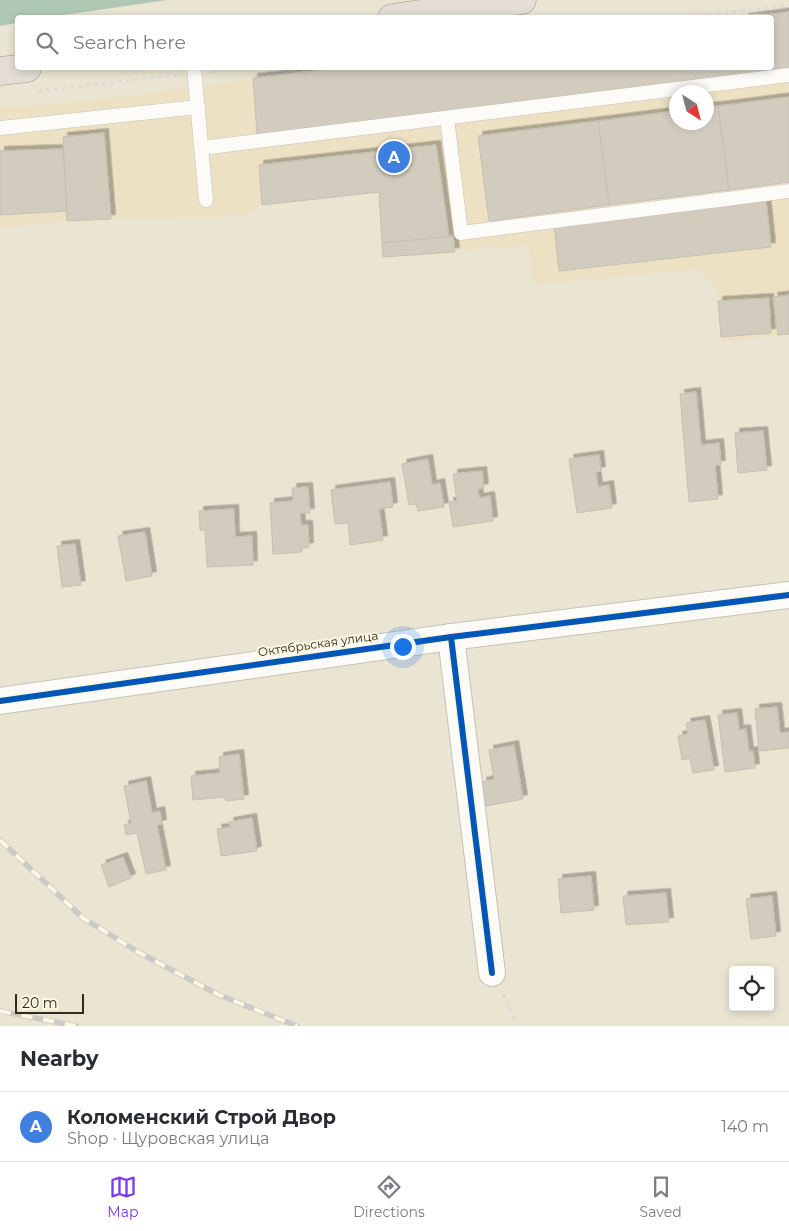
<!DOCTYPE html>
<meta charset="utf-8">
<style>
:root{--surface:#fff;--page:#f7f7f7;--text:#2b2b33;--muted:#7c7c81;--line:#e1e1e2;--accent:#7c3aed}
body{margin:0;font-family:Montserrat,sans-serif;background:var(--page);color:var(--text)}
.controls{position:absolute;right:15px;bottom:15px;display:grid;overflow:hidden;border-radius:5px;box-shadow:0 2px 8px #0003}
.controls button{width:45px;height:45px;display:grid;place-items:center;padding:0;border:0;border-bottom:1px solid var(--line);background:var(--surface);color:var(--text);font:25px sans-serif}
.compass{position:absolute;left:669px;top:85px;width:45px;height:45px;border-radius:50%;background:var(--surface);box-shadow:0 2px 8px #0003;rotate:144deg}
.scale{position:absolute;left:15px;bottom:12px;width:69px;box-sizing:border-box;padding-left:5px;border:2px solid #2e2a1d;border-top:0;font-size:14px;line-height:18px;white-space:nowrap;color:#2e2a1d;-webkit-text-stroke:4px #fdf6e2;paint-order:stroke}
.you{position:absolute;left:402px;top:646px;width:18px;height:18px;margin:-12px;border:4px solid #fff;border-radius:50%;background:#1a73e8;box-shadow:0 0 0 8px #1a73e833}
.badge{display:grid;place-items:center;width:32px;height:32px;border-radius:50%;background:var(--accent);color:#fff;font-size:16px;font-weight:700}
.pin{position:absolute;translate:-50% -50%;border:2px solid #fff;box-shadow:0 1px 5px #0006}
.list{margin:0;padding:0;list-style:none}
h2{display:flex;justify-content:space-between;align-items:center;height:65px;margin:0;padding:0 20px;font-size:21px}
h2 small{font-size:16px;font-weight:400;color:var(--muted)}
.list li{display:grid;grid-template-columns:32px 1fr auto;gap:15px;align-items:center;box-sizing:border-box;height:70px;padding:0 20px;border-top:1px solid var(--line)}
.list b{display:block;font-size:19px;white-space:nowrap}
.list p{margin:0;font-size:16px;white-space:nowrap;color:var(--muted)}
.list em{font-size:16px;font-style:normal;color:var(--muted)}
.icon{flex:none;width:28px;height:28px;fill:none;stroke:currentColor;stroke-width:2;stroke-linecap:round;stroke-linejoin:round}
.map{position:relative;flex:none;width:789px;height:1026px;overflow:hidden}
.search{position:absolute;background:var(--surface);box-shadow:0 2px 8px #0003;left:15px;right:15px;top:15px;height:55px;display:flex;align-items:center;gap:12px;box-sizing:border-box;padding:0 18px;border-radius:5px;color:var(--muted);font-size:19px}
.sheet{height:135px;background:var(--surface)}
nav{display:flex;justify-content:space-around;align-items:center;box-sizing:border-box;height:70px;border-top:1px solid var(--line);background:var(--surface);font-size:14px;color:var(--muted)}
nav a{display:grid;justify-items:center;gap:2px}
nav .on{color:var(--accent)}
.map>svg:first-child{display:block}
.built{fill:#ece1c3;fill-rule:evenodd}
.forest{fill:#aec8b3}
.building{fill:#d1ccbe;stroke:#c5c0b2;filter:url(#shadow)}
.lines{fill:none;stroke-linecap:round;stroke-linejoin:round}
.service-casing{stroke:#c7c2b4;stroke-width:15}
.minor-casing{stroke:#c7c2b4;stroke-width:28}
.primary-casing{stroke:#a19681;stroke-width:29}
.path{stroke:#dddcd6;stroke-width:3;stroke-dasharray:4 4;stroke-linecap:butt}
.service{stroke:#fcfbf8;stroke-width:14}
.minor{stroke:#fcfbf8;stroke-width:26}
.primary{stroke:#e3ddd5;stroke-width:28}
.rail-casing{stroke:#cccac5;stroke-width:5.5}
.rail{stroke:#fdf6e2;stroke-width:4;stroke-dasharray:11;stroke-linecap:butt}
.cycleway-casing{stroke:#fdf6e2;stroke-width:9}
.cycleway{stroke:#0057b8;stroke-width:6}
.labels{text-anchor:middle;stroke-width:4;stroke-linejoin:round;paint-order:stroke}
.street-label{font-size:12px;fill:#2e2a1d;stroke:#fdf6e2}
</style>
<div class="map">
<svg width="789" height="1026" viewBox="0 0 789 1026">
<defs>
<filter id="shadow"><feDropShadow dx="4.5" dy="-4.5" stdDeviation="0" flood-color="#0004"/></filter>
</defs>
<rect width="100%" height="100%" fill="#eae4d2"/>
<!-- built -->
<path class="built" d="M 789,12 L 789,334 L 721,342 L 717,288 L 699,269 L 532,285 L 529,245 L 383,257 L 378,192 L 262,205 L 245,216 L 67,221 L 0,228 L 0,108 L 87,101 L 341,68 L 772,68 L 772,18 L 744,17 ZM 676,92 L 706,92 L 706,122 L 676,122 Z"/>
<!-- forest -->
<path class="forest" d="M 0,0 L 167,0 L 50,17 L 18,18 L 17,23 L 0,26 Z"/>
<!-- building -->
<g class="building">
<path d="M 789,12 L 789,71 L 257,134 L 253,78 L 341,68 L 772,68 L 772,18 L 744,18 Z"/>
<path d="M 789,97 L 789,182 L 729,190 L 718,106 Z"/>
<path d="M 718,106 L 729,190 L 609,205 L 598,121 L 676,111 L 676,122 L 706,122 L 706,107 Z"/>
<path d="M 598,121 L 609,205 L 489,221 L 478,136 Z"/>
<path d="M 104,133 L 111,219 L 67,221 L 63,137 Z"/>
<path d="M 436,145 L 449,237 L 382,243 L 379,192 L 262,205 L 259,165 Z"/>
<path d="M 63,149 L 67,211 L 0,215 L 0,151 Z"/>
<path d="M 766,200 L 771,247 L 559,271 L 554,224 Z"/>
<path d="M 453,236 L 455,252 L 383,257 L 382,243 Z"/>
<path d="M 789,295 L 789,334 L 778,335 L 773,297 Z"/>
<path d="M 769,298 L 771,333 L 721,337 L 718,301 Z"/>
<path d="M 696,392 L 701,445 L 719,443 L 721,465 L 715,465 L 718,499 L 689,502 L 680,394 Z"/>
<path d="M 763,431 L 767,470 L 738,473 L 735,433 Z"/>
<path d="M 599,455 L 601,471 L 596,472 L 598,487 L 609,485 L 612,508 L 577,513 L 569,459 Z"/>
<path d="M 428,459 L 432,485 L 440,483 L 444,507 L 418,511 L 416,504 L 409,505 L 402,464 Z"/>
<path d="M 482,471 L 484,488 L 478,489 L 479,498 L 490,496 L 493,521 L 453,527 L 449,502 L 457,501 L 453,474 Z"/>
<path d="M 390,482 L 393,507 L 379,509 L 383,540 L 350,545 L 348,523 L 335,524 L 331,490 Z"/>
<path d="M 308,487 L 310,513 L 300,513 L 301,525 L 308,525 L 309,547 L 301,548 L 302,552 L 273,554 L 270,503 L 293,501 L 292,488 Z"/>
<path d="M 234,509 L 235,537 L 252,536 L 253,565 L 207,567 L 205,530 L 200,530 L 199,511 Z"/>
<path d="M 145,532 L 152,576 L 126,581 L 118,536 Z"/>
<path d="M 75,544 L 81,585 L 62,587 L 57,546 Z"/>
<path d="M 777,707 L 780,733 L 789,732 L 789,748 L 759,751 L 755,709 Z"/>
<path d="M 737,713 L 739,730 L 746,729 L 749,752 L 753,751 L 755,768 L 725,772 L 718,715 Z"/>
<path d="M 705,720 L 714,770 L 693,773 L 690,758 L 682,760 L 678,736 L 688,734 L 686,723 Z"/>
<path d="M 514,745 L 523,799 L 486,806 L 482,782 L 494,779 L 489,750 Z"/>
<path d="M 239,754 L 244,799 L 226,801 L 225,797 L 193,800 L 191,776 L 220,773 L 219,757 Z"/>
<path d="M 146,781 L 152,813 L 160,811 L 162,824 L 157,825 L 166,870 L 146,874 L 137,833 L 126,835 L 124,825 L 131,823 L 124,786 Z"/>
<path d="M 252,818 L 257,851 L 221,856 L 217,829 L 230,827 L 229,822 Z"/>
<path d="M 123,857 L 131,878 L 109,887 L 101,865 Z"/>
<path d="M 591,876 L 594,910 L 561,913 L 558,879 Z"/>
<path d="M 666,893 L 669,922 L 626,925 L 623,896 Z"/>
<path d="M 772,896 L 776,936 L 751,939 L 746,899 Z"/>
</g>
<g class="lines">
<defs>
<g id="service">
<path d="M 194,68 L 206,200"/>
<path d="M 447,118 L 461,233 L 789,191"/>
<path d="M 0,128 L 198,107"/>
<path d="M 202,148 L 789,75"/>
</g>
<g id="minor">
<path d="M 451,637 L 492,973"/>
<path d="M 0,701 L 451,637 L 789,595"/>
</g>
<g id="primary">
<path d="M 392,18 L 522,0"/>
<path d="M 0,71 L 27,68"/>
</g>
</defs>
<!-- service casing -->
<use href="#service" class="service-casing"/>
<!-- minor casing -->
<use href="#minor" class="minor-casing"/>
<!-- primary casing -->
<use href="#primary" class="primary-casing"/>
<!-- path -->
<g class="path">
<path d="M 677,18 L 789,5"/>
<path d="M 212,71 L 243,68"/>
<path d="M 38,91 L 178,75"/>
<path d="M 503,994 L 515,1019 L 515,1026"/>
</g>
<!-- service -->
<use href="#service" class="service"/>
<!-- minor -->
<use href="#minor" class="minor"/>
<!-- primary -->
<use href="#primary" class="primary"/>
<defs>
<g id="rail">
<path d="M 0,840 L 83,918 L 138,952 L 219,995 L 297,1026"/>
<path d="M 0,1011 L 76,1026"/>
</g>
</defs>
<!-- rail casing -->
<use href="#rail" class="rail-casing"/>
<!-- rail -->
<use href="#rail" class="rail"/>
<defs>
<g id="cycleway">
<path d="M 451,637 L 492,973"/>
<path d="M 0,701 L 451,637 L 789,595"/>
</g>
</defs>
<!-- cycleway casing -->
<use href="#cycleway" class="cycleway-casing"/>
<!-- cycleway -->
<use href="#cycleway" class="cycleway"/>
</g>
<g class="labels">
<!-- street labels -->
<g class="street-label">
<text transform="translate(318 644) rotate(-8)" y="4">Октябрьская улица</text>
</g>
</g>
</svg>
<div class="controls">
<button><svg class="icon" aria-label="locate" viewBox="0 0 24 24"><circle cx="12" cy="12" r="6"/><path d="M12 2v4M12 18v4M2 12h4M18 12h4"/></svg></button>
</div>
<svg class="compass" viewBox="-18 -18 36 36"><path d="M0-13l5 13h-10z" fill="#e53935"/><path d="M0 13l5-13h-10z" fill="#7c7c81"/></svg>
<div class="scale">20 m</div>
<div class="you"></div>
<div class="pin badge" style="left:394px;top:157px;background:#3f7fe0">A</div>
<div class="search"><svg class="icon" aria-label="search" viewBox="0 0 24 24"><circle cx="10" cy="10" r="6"/><path d="M15 15l6 6"/></svg>Search here</div>
</div>
<section class="sheet">
<h2>Nearby<small></small></h2>
<ul class="list">
<li><span class="badge" style="background:#3f7fe0">A</span><div><b>Коломенский Строй Двор</b><p>Shop · Щуровская улица</p></div><em>140 m</em></li>
</ul>
</section>
<nav>
<a class="on"><svg class="icon" aria-label="map" viewBox="0 0 24 24"><path d="M3 6l6-2 6 2 6-2v14l-6 2-6-2-6 2zM9 4v14M15 6v14"/></svg>Map</a>
<a><svg class="icon" aria-label="directions" viewBox="0 0 24 24"><path d="M12 3l9 9-9 9-9-9zM9 14v-3h6M13 9l2 2-2 2"/></svg>Directions</a>
<a><svg class="icon" aria-label="saved" viewBox="0 0 24 24"><path d="M7 4h10v16l-5-4-5 4z"/></svg>Saved</a>
</nav>
